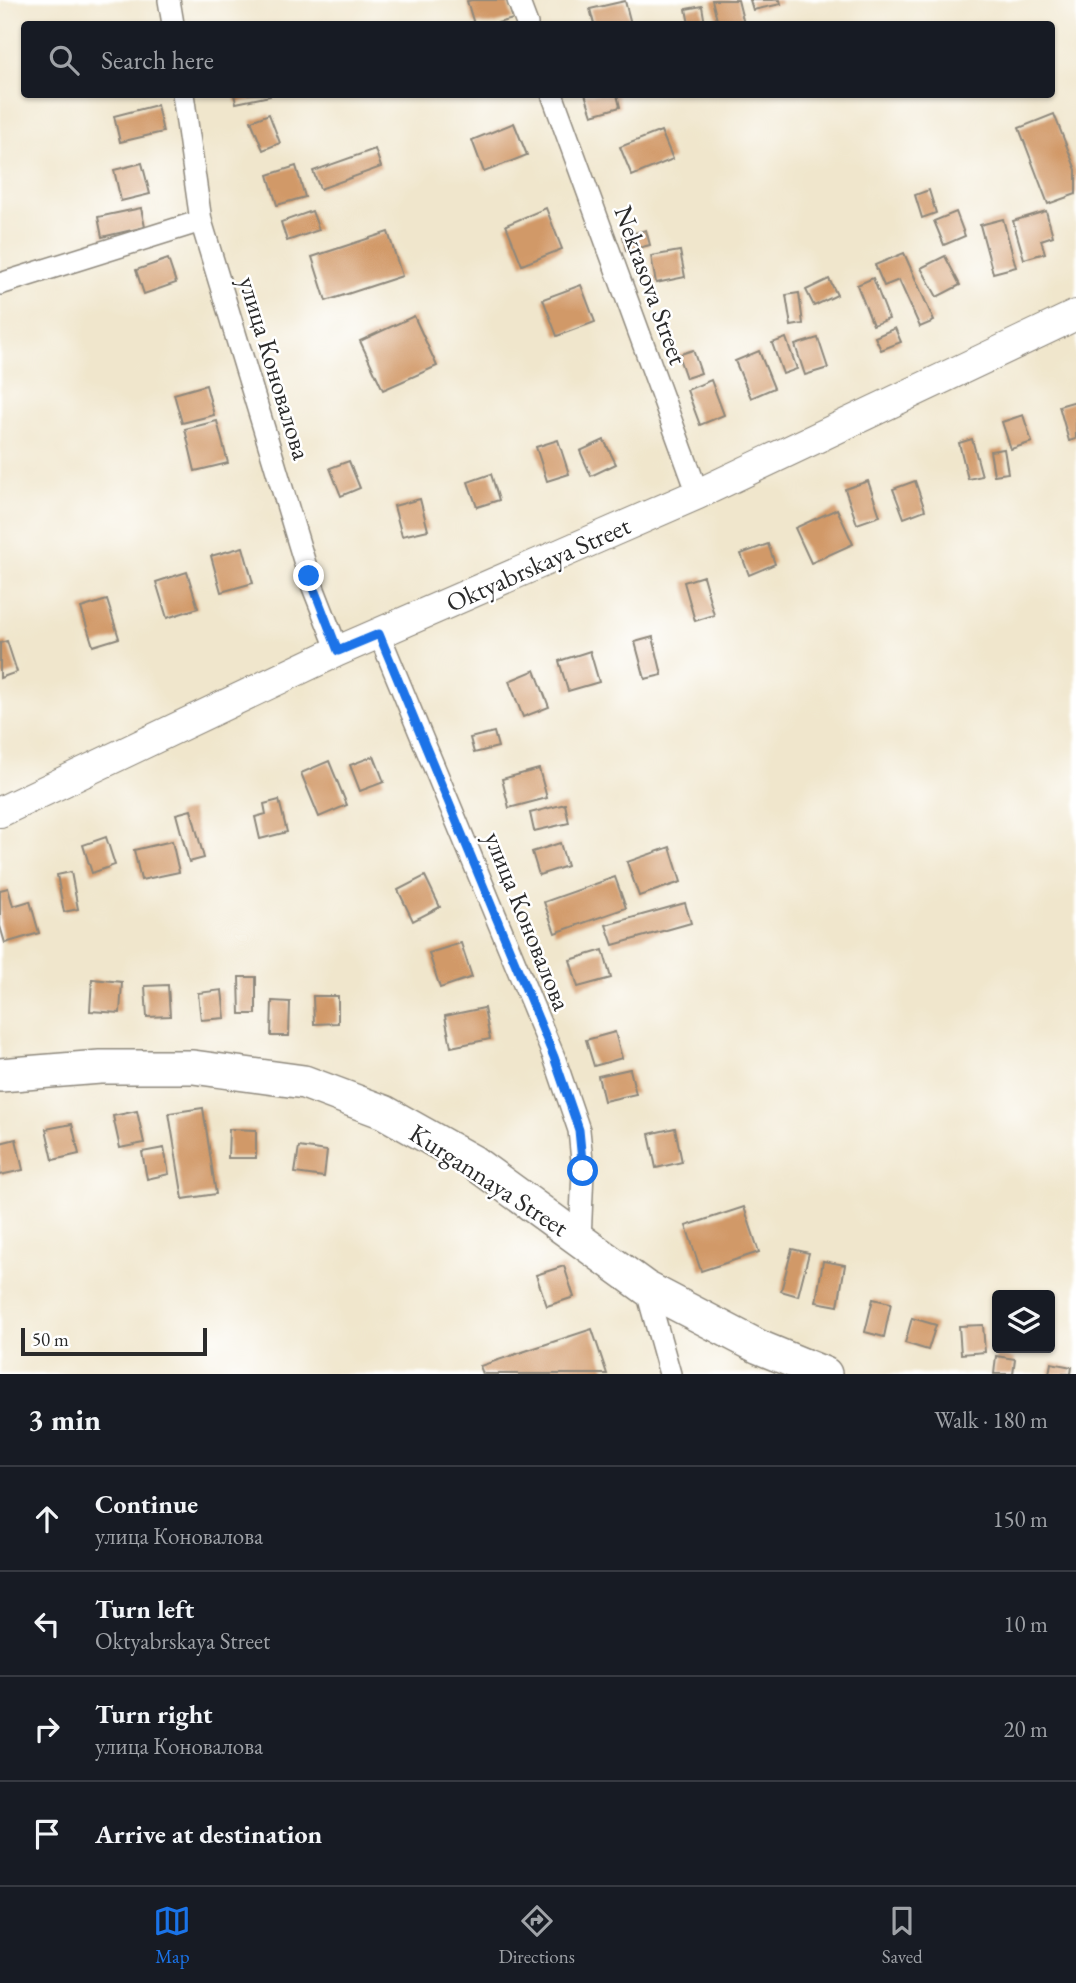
<!DOCTYPE html>
<meta charset="utf-8">
<style>
:root{--surface:#171b24;--page:#20242c;--text:#f1f3f6;--muted:#9ea1a6;--line:#363941;--accent:#1a73e8}
body{margin:0;font-family:"EB Garamond",serif;background:var(--page);color:var(--text)}
.controls{position:absolute;right:21px;bottom:21px;display:grid;overflow:hidden;border-radius:7px;box-shadow:0 2px 5px #0004}
.controls button{width:63px;height:63px;display:grid;place-items:center;padding:0;border:0;border-bottom:2px solid var(--line);background:var(--surface);color:var(--text);font:35px sans-serif}
.scale{position:absolute;left:21px;bottom:18px;width:186px;box-sizing:border-box;padding-left:7px;border:4px solid #2b2b2b;border-top:0;font-size:19px;line-height:24px;white-space:nowrap;color:#2b2b2b;-webkit-text-stroke:5px #fff;paint-order:stroke}
.stop{position:absolute;width:21px;height:21px;margin:-16px;border:5px solid #1a73e8;border-radius:50%;background:#fff}
.stop.end{background:#1a73e8;border-color:#fff;box-shadow:0 2px 7px #0008}
.list{margin:0;padding:0;list-style:none}
h2{display:flex;justify-content:space-between;align-items:center;height:91px;margin:0;padding:0 28px;font-size:30px}
h2 small{font-size:23px;font-weight:400;color:var(--muted)}
.list li{display:grid;grid-template-columns:46px 1fr auto;gap:21px;align-items:center;box-sizing:border-box;height:105px;padding:0 28px;border-top:2px solid var(--line)}
.list b{display:block;font-size:26px;white-space:nowrap}
.list p{margin:0;font-size:23px;white-space:nowrap;color:var(--muted)}
.list em{font-size:23px;font-style:normal;color:var(--muted)}
.icon{flex:none;width:38px;height:38px;fill:none;stroke:currentColor;stroke-width:2;stroke-linecap:round;stroke-linejoin:round}
.map{position:relative;flex:none;width:1076px;height:1374px;overflow:hidden}
.search{position:absolute;background:var(--surface);box-shadow:0 2px 5px #0004;left:21px;right:21px;top:21px;height:77px;display:flex;align-items:center;gap:18px;box-sizing:border-box;padding:0 24px;border-radius:7px;color:var(--muted);font-size:26px}
.sheet{height:511px;background:var(--surface)}
nav{display:flex;justify-content:space-around;align-items:center;box-sizing:border-box;height:98px;border-top:2px solid var(--line);background:var(--surface);font-size:19px;color:var(--muted)}
nav a{display:grid;justify-items:center;gap:4px}
nav .on{color:var(--accent)}
.map>svg:first-child{display:block}
.building{fill:#d19968}
.lines{fill:none;stroke-linecap:round;stroke-linejoin:round}
.street-casing{stroke:#8e887c;stroke-width:24}
.secondary-casing{stroke:#8e887c;stroke-width:32}
.primary-casing{stroke:#8e887c;stroke-width:36}
.street{stroke:#fff;stroke-width:21}
.secondary{stroke:#fff;stroke-width:30}
.primary{stroke:#fff;stroke-width:33}
.route{stroke:#1a73e8;stroke-width:9}
.labels{text-anchor:middle;stroke-width:5;stroke-linejoin:round;paint-order:stroke}
.street-label{font-size:26px;fill:#2b2b2b;stroke:#fff}
</style>
<div class="map">
<svg width="1076" height="1374" viewBox="0 0 1076 1374">
<rect width="100%" height="100%" fill="#fff"/>
<filter id="ink" filterUnits="userSpaceOnUse"><feTurbulence type="fractalNoise" baseFrequency=".0143" numOctaves="2"/><feDisplacementMap in="SourceGraphic" scale="14" xChannelSelector="R" yChannelSelector="G"/><feConvolveMatrix kernelMatrix="1 2 1 2 8 2 1 2 1" color-interpolation-filters="sRGB"/></filter>
<filter id="wash" filterUnits="userSpaceOnUse"><feTurbulence type="fractalNoise" baseFrequency=".00686" numOctaves="4" result="noise"/><feDisplacementMap in="SourceGraphic" scale="28" xChannelSelector="R" yChannelSelector="G"/><feGaussianBlur stdDeviation="1.57" result="paint"/><feColorMatrix in="noise" values="0 0 0 0 0 0 0 0 0 0 0 0 0 0 0 0 0 1.4 0 .05"/><feComposite in="paint" operator="in"/></filter>
<g filter="url(#wash)">
<rect width="100%" height="100%" fill="#f0e6cc"/>
<g id="blocks">
<!-- building -->
<g class="building">
<path d="M 472,0 L 507,0 L 513,19 L 494,24 L 474,24 L 467,1 Z"/>
<path d="M 712,0 L 738,0 L 744,24 L 718,24 Z"/>
<path d="M 750,0 L 780,0 L 781,4 L 753,10 Z"/>
<path d="M 625,1 L 631,24 L 594,24 L 590,9 Z"/>
<path d="M 702,6 L 705,24 L 689,24 L 686,9 Z"/>
<path d="M 234,94 L 270,94 L 270,96 L 236,103 Z"/>
<path d="M 585,94 L 617,94 L 620,107 L 592,115 Z"/>
<path d="M 157,105 L 163,132 L 120,142 L 114,116 Z"/>
<path d="M 269,114 L 280,143 L 263,150 L 251,121 Z"/>
<path d="M 1054,114 L 1076,170 L 1076,194 L 1048,204 L 1019,128 Z"/>
<path d="M 514,123 L 527,155 L 484,172 L 472,140 Z"/>
<path d="M 661,131 L 673,159 L 632,176 L 620,147 Z"/>
<path d="M 375,149 L 381,167 L 320,189 L 313,171 Z"/>
<path d="M 142,163 L 150,194 L 121,201 L 114,170 Z"/>
<path d="M 296,166 L 305,197 L 277,205 L 268,175 Z"/>
<path d="M 929,190 L 936,213 L 922,218 L 915,195 Z"/>
<path d="M 141,208 L 145,227 L 102,237 L 98,217 Z"/>
<path d="M 546,208 L 562,249 L 522,265 L 506,225 Z"/>
<path d="M 312,211 L 319,230 L 287,241 L 281,222 Z"/>
<path d="M 1046,211 L 1053,236 L 1041,240 L 1045,253 L 1024,259 L 1013,221 Z"/>
<path d="M 956,212 L 965,236 L 944,245 L 934,221 Z"/>
<path d="M 1003,219 L 1016,267 L 993,273 L 980,225 Z"/>
<path d="M 646,230 L 650,245 L 626,251 L 623,236 Z"/>
<path d="M 388,232 L 402,276 L 326,301 L 312,257 Z"/>
<path d="M 680,251 L 685,277 L 656,283 L 651,256 Z"/>
<path d="M 904,253 L 934,321 L 920,327 L 899,280 L 884,286 L 875,265 Z"/>
<path d="M 945,256 L 960,285 L 937,297 L 921,268 Z"/>
<path d="M 168,259 L 176,283 L 144,294 L 136,270 Z"/>
<path d="M 873,278 L 889,319 L 873,325 L 857,285 Z"/>
<path d="M 829,279 L 837,295 L 814,306 L 806,290 Z"/>
<path d="M 581,285 L 595,322 L 557,336 L 543,299 Z"/>
<path d="M 799,293 L 803,324 L 791,326 L 786,295 Z"/>
<path d="M 414,316 L 437,366 L 383,390 L 360,341 Z"/>
<path d="M 895,328 L 901,342 L 881,350 L 875,337 Z"/>
<path d="M 786,338 L 797,369 L 783,374 L 772,343 Z"/>
<path d="M 818,338 L 828,368 L 805,375 L 795,345 Z"/>
<path d="M 693,350 L 701,373 L 686,378 L 678,355 Z"/>
<path d="M 759,351 L 774,388 L 751,398 L 735,361 Z"/>
<path d="M 711,380 L 724,415 L 700,425 L 687,390 Z"/>
<path d="M 206,385 L 214,415 L 182,423 L 174,394 Z"/>
<path d="M 1076,401 L 1076,439 L 1069,441 L 1059,406 Z"/>
<path d="M 1023,415 L 1032,442 L 1011,449 L 1002,422 Z"/>
<path d="M 217,421 L 228,463 L 195,471 L 185,429 Z"/>
<path d="M 972,439 L 982,476 L 968,479 L 959,443 Z"/>
<path d="M 558,440 L 569,474 L 547,481 L 536,447 Z"/>
<path d="M 604,440 L 616,464 L 591,476 L 580,451 Z"/>
<path d="M 1004,449 L 1008,473 L 994,475 L 990,451 Z"/>
<path d="M 349,461 L 360,488 L 341,496 L 330,468 Z"/>
<path d="M 491,474 L 499,500 L 477,507 L 468,482 Z"/>
<path d="M 868,481 L 880,516 L 857,524 L 845,489 Z"/>
<path d="M 915,481 L 925,510 L 904,518 L 893,489 Z"/>
<path d="M 420,499 L 428,530 L 402,536 L 394,506 Z"/>
<path d="M 837,509 L 853,544 L 811,563 L 795,528 Z"/>
<path d="M 768,544 L 775,564 L 749,575 L 741,554 Z"/>
<path d="M 243,547 L 253,583 L 221,592 L 211,556 Z"/>
<path d="M 187,572 L 198,608 L 167,618 L 156,582 Z"/>
<path d="M 703,576 L 714,615 L 695,621 L 684,582 Z"/>
<path d="M 107,600 L 119,638 L 93,646 L 81,608 Z"/>
<path d="M 653,637 L 662,675 L 645,679 L 635,642 Z"/>
<path d="M 7,641 L 17,672 L 0,678 L 0,643 Z"/>
<path d="M 590,651 L 599,682 L 568,691 L 559,661 Z"/>
<path d="M 535,670 L 549,707 L 523,717 L 509,681 Z"/>
<path d="M 494,732 L 498,747 L 474,753 L 470,738 Z"/>
<path d="M 374,756 L 384,782 L 360,791 L 350,765 Z"/>
<path d="M 329,761 L 347,805 L 319,817 L 301,773 Z"/>
<path d="M 539,769 L 547,798 L 509,808 L 502,779 Z"/>
<path d="M 279,800 L 287,832 L 260,839 L 255,817 L 266,814 L 264,804 Z"/>
<path d="M 565,804 L 569,823 L 534,831 L 530,813 Z"/>
<path d="M 191,810 L 204,858 L 189,862 L 176,814 Z"/>
<path d="M 106,837 L 115,865 L 92,873 L 83,845 Z"/>
<path d="M 172,841 L 179,872 L 141,880 L 134,850 Z"/>
<path d="M 560,843 L 567,866 L 539,875 L 532,852 Z"/>
<path d="M 670,847 L 681,882 L 639,896 L 627,862 Z"/>
<path d="M 71,872 L 78,909 L 64,912 L 57,875 Z"/>
<path d="M 425,876 L 440,907 L 413,921 L 398,890 Z"/>
<path d="M 615,877 L 626,908 L 555,933 L 544,902 Z"/>
<path d="M 8,888 L 13,906 L 30,901 L 39,933 L 5,943 L 0,926 L 0,890 Z"/>
<path d="M 685,903 L 691,923 L 613,945 L 606,925 Z"/>
<path d="M 461,943 L 472,977 L 440,988 L 429,953 Z"/>
<path d="M 603,950 L 611,978 L 578,987 L 570,960 Z"/>
<path d="M 239,977 L 256,977 L 256,1014 L 240,1014 Z"/>
<path d="M 92,979 L 122,982 L 120,1013 L 90,1011 Z"/>
<path d="M 168,985 L 170,1016 L 147,1017 L 145,986 Z"/>
<path d="M 222,990 L 225,1018 L 201,1020 L 198,993 Z"/>
<path d="M 313,996 L 338,996 L 338,1023 L 314,1024 Z"/>
<path d="M 272,1001 L 290,1002 L 289,1036 L 271,1036 Z"/>
<path d="M 484,1008 L 490,1039 L 451,1047 L 445,1016 Z"/>
<path d="M 615,1032 L 622,1058 L 594,1066 L 586,1040 Z"/>
<path d="M 630,1069 L 636,1094 L 604,1101 L 598,1076 Z"/>
<path d="M 203,1108 L 216,1194 L 183,1199 L 169,1113 Z"/>
<path d="M 137,1111 L 144,1143 L 120,1148 L 113,1116 Z"/>
<path d="M 72,1124 L 79,1154 L 53,1160 L 46,1129 Z"/>
<path d="M 675,1128 L 682,1162 L 656,1168 L 649,1134 Z"/>
<path d="M 229,1129 L 256,1130 L 256,1158 L 228,1158 Z"/>
<path d="M 16,1139 L 23,1170 L 0,1175 L 0,1143 Z"/>
<path d="M 299,1147 L 327,1151 L 324,1177 L 295,1173 Z"/>
<path d="M 164,1148 L 169,1174 L 147,1179 L 142,1152 Z"/>
<path d="M 744,1207 L 759,1252 L 701,1271 L 686,1226 Z"/>
<path d="M 792,1249 L 809,1253 L 798,1296 L 781,1291 Z"/>
<path d="M 823,1261 L 845,1265 L 838,1306 L 816,1302 Z"/>
<path d="M 564,1266 L 574,1297 L 547,1306 L 536,1275 Z"/>
<path d="M 873,1299 L 891,1303 L 884,1337 L 865,1332 Z"/>
<path d="M 912,1318 L 936,1325 L 928,1350 L 905,1343 Z"/>
<path d="M 983,1325 L 985,1352 L 961,1354 L 959,1326 Z"/>
<path d="M 592,1329 L 607,1374 L 483,1374 L 480,1366 Z"/>
<path d="M 996,1356 L 1015,1359 L 1013,1374 L 994,1374 Z"/>
<path d="M 1051,1363 L 1072,1367 L 1071,1374 L 1049,1374 Z"/>
</g>
</g>
</g>
<g filter="url(#ink)">
<use href="#blocks" fill-opacity="0" stroke="#8e887c" stroke-width="2"/>
<g class="lines">
<defs>
<g id="street">
<path d="M 169,0 L 173,24"/>
<path d="M 518,0 L 527,24"/>
<path d="M 183,94 L 201,221 L 309,577 L 338,651"/>
<path d="M 552,94 L 698,494"/>
<path d="M 0,284 L 201,221"/>
<path d="M 379,634 L 554,1057 L 579,1130 L 583,1171 L 580,1240"/>
<path d="M 646,1288 L 670,1374"/>
</g>
<path id="secondary" d="M 0,812 L 338,651 L 698,494 L 1076,315"/>
<path id="primary" d="M 0,1075 L 100,1067 L 193,1067 L 304,1082 L 384,1112 L 473,1162 L 646,1288 L 759,1347 L 825,1374"/>
</defs>
<!-- street casing -->
<use href="#street" class="street-casing"/>
<!-- secondary casing -->
<use href="#secondary" class="secondary-casing"/>
<!-- primary casing -->
<use href="#primary" class="primary-casing"/>
<!-- street -->
<use href="#street" class="street"/>
<!-- secondary -->
<use href="#secondary" class="secondary"/>
<!-- primary -->
<use href="#primary" class="primary"/>
</g>
</g>
<g class="lines" filter="url(#ink)">
<!-- route -->
<path class="route" d="M 309,576 L 338,651 L 379,634 L 554,1057 L 579,1130 L 583,1171"/>
</g>
<g class="labels">
<!-- street labels -->
<g class="street-label">
<text transform="translate(651 285) rotate(70)" y="9">Nekrasova Street</text>
<text transform="translate(275 368) rotate(73)" y="9">улица Коновалова</text>
<text transform="translate(538 564) rotate(-24)" y="9">Oktyabrskaya Street</text>
<text transform="translate(528 921) rotate(68)" y="9">улица Коновалова</text>
<text transform="translate(489 1180) rotate(33)" y="9">Kurgannaya Street</text>
</g>
</g>
</svg>
<div class="controls">
<button><svg class="icon" aria-label="layers" viewBox="0 0 24 24"><path d="M12 4l9 5-9 5-9-5zM3 14l9 5 9-5"/></svg></button>
</div>
<div class="scale">50 m</div>
<div class="stop" style="left:583px;top:1171px"></div>
<div class="stop end" style="left:309px;top:576px"></div>
<div class="search"><svg class="icon" aria-label="search" viewBox="0 0 24 24"><circle cx="10" cy="10" r="6"/><path d="M15 15l6 6"/></svg>Search here</div>
</div>
<section class="sheet">
<h2>3 min<small>Walk · 180 m</small></h2>
<ul class="list">
<li><svg class="icon" aria-label="ahead" viewBox="0 0 24 24"><path d="M12 20V5M6 11l6-6 6 6"/></svg><div><b>Continue</b><p>улица Коновалова</p></div><em>150 m</em></li>
<li><svg class="icon" aria-label="left" viewBox="0 0 24 24"><path d="M17 20v-9H6M10 6l-5 5 5 5"/></svg><div><b>Turn left</b><p>Oktyabrskaya Street</p></div><em>10 m</em></li>
<li><svg class="icon" aria-label="right" viewBox="0 0 24 24"><path d="M7 20v-9h11M14 6l5 5-5 5"/></svg><div><b>Turn right</b><p>улица Коновалова</p></div><em>20 m</em></li>
<li><svg class="icon" aria-label="arrive" viewBox="0 0 24 24"><path d="M6 21V4h12l-3 4 3 4H6"/></svg><div><b>Arrive at destination</b></div></li>
</ul>
</section>
<nav>
<a class="on"><svg class="icon" aria-label="map" viewBox="0 0 24 24"><path d="M3 6l6-2 6 2 6-2v14l-6 2-6-2-6 2zM9 4v14M15 6v14"/></svg>Map</a>
<a><svg class="icon" aria-label="directions" viewBox="0 0 24 24"><path d="M12 3l9 9-9 9-9-9zM9 14v-3h6M13 9l2 2-2 2"/></svg>Directions</a>
<a><svg class="icon" aria-label="saved" viewBox="0 0 24 24"><path d="M7 4h10v16l-5-4-5 4z"/></svg>Saved</a>
</nav>
